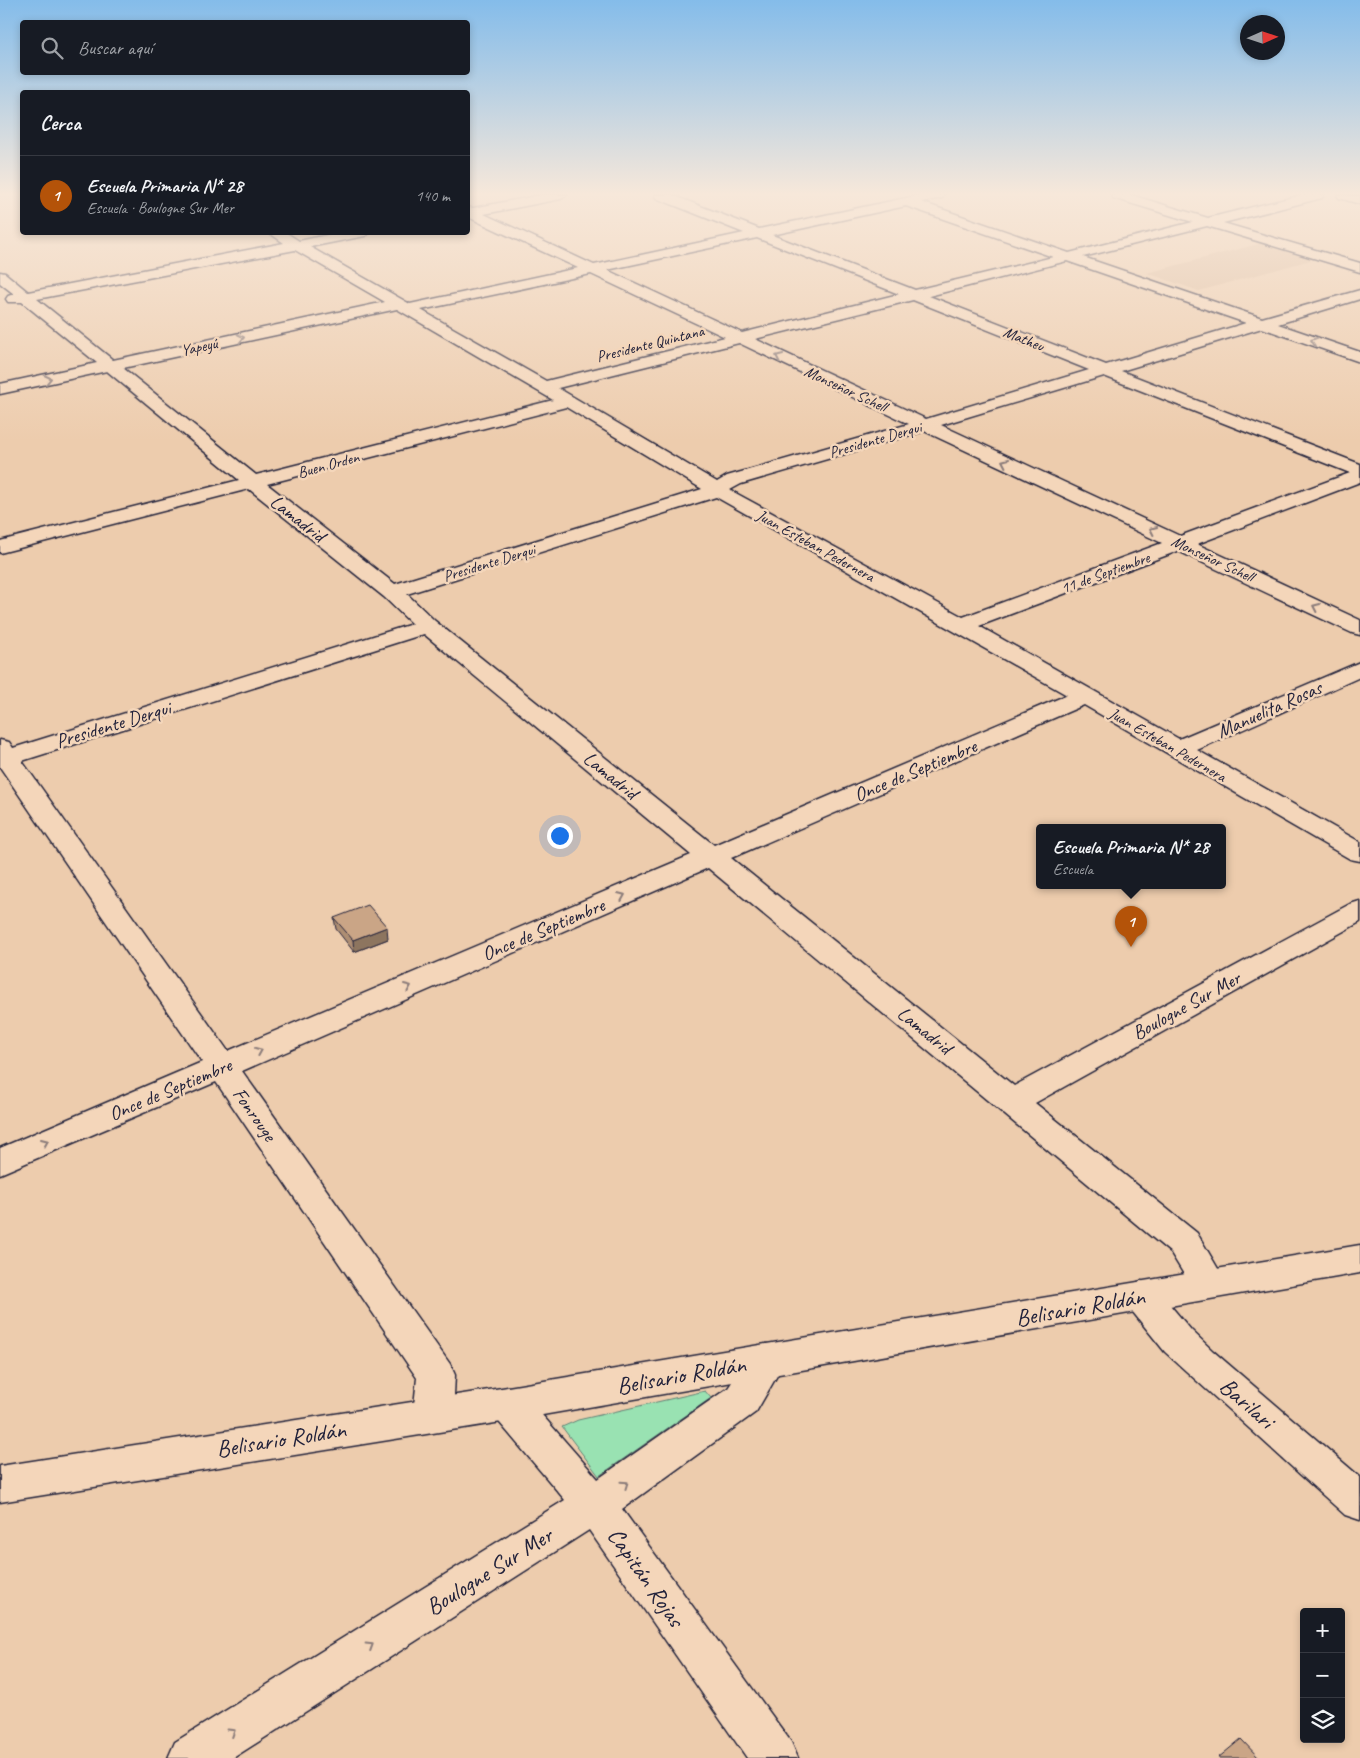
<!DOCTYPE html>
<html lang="es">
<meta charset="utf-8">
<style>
:root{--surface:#171b24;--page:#242831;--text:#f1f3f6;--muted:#9ea1a6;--line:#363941;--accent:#b45309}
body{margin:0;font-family:Caveat,sans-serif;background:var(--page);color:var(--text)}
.controls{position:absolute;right:15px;bottom:15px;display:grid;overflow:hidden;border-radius:5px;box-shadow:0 2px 8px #0003}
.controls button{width:45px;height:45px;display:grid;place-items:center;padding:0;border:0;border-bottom:1px solid var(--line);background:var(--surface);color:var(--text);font:25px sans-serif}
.compass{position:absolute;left:1240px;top:15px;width:45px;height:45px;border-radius:50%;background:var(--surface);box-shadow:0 2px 8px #0003;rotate:87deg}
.you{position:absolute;left:559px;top:835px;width:18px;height:18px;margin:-12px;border:4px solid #fff;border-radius:50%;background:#1a73e8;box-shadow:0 0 0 8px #1a73e833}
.badge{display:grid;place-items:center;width:32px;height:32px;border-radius:50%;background:var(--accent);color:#fff;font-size:16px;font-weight:700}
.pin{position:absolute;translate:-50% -41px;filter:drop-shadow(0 1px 2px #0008)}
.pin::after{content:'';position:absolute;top:26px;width:18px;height:15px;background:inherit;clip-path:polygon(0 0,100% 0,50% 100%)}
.popup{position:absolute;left:1036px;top:824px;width:190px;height:65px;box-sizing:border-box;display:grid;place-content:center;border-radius:5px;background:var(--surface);filter:drop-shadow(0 1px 4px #0005);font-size:16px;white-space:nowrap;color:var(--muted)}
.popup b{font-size:19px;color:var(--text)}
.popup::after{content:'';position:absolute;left:50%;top:100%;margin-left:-10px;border:10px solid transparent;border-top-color:var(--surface)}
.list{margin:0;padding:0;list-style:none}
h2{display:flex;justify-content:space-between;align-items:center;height:65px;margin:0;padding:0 20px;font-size:21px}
h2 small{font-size:16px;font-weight:400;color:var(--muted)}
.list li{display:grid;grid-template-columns:32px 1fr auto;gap:15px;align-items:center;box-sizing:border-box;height:80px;padding:0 20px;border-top:1px solid var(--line)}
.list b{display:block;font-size:19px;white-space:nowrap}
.list p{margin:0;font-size:16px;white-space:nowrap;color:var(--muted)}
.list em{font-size:16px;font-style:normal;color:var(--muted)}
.icon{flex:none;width:28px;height:28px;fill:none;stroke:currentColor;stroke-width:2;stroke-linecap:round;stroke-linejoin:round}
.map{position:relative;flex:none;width:1360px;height:1758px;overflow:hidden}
.search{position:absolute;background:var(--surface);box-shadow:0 2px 8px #0003;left:20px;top:20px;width:450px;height:55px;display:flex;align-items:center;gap:12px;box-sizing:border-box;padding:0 18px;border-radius:5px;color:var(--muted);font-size:19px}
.panel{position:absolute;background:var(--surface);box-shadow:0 2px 8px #0003;left:20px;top:90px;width:450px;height:145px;border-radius:5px}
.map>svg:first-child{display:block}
.built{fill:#debd9f}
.green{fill:#99e2b2;stroke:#5e8276}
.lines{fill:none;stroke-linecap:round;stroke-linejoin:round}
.minor-casing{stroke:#22223b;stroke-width:3}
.tertiary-casing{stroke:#22223b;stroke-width:3}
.minor{fill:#f4d6ba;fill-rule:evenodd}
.tertiary{fill:#f4d6ba;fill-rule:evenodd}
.wall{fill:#ae8e73;stroke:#22223b}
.shaded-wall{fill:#8d745e;stroke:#22223b}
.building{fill:#caa586;stroke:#22223b}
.oneway{stroke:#8b7c7a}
.labels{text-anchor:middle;stroke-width:5;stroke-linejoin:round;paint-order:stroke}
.far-street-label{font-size:16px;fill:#22223b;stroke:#f4d6ba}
.street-label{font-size:20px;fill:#22223b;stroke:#f4d6ba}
.near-street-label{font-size:24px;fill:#22223b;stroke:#f4d6ba}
</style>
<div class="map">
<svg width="1360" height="1758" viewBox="0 0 1360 1758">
<rect width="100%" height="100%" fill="#edccad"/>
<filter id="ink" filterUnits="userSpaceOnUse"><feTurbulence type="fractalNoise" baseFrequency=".02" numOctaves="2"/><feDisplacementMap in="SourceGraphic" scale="10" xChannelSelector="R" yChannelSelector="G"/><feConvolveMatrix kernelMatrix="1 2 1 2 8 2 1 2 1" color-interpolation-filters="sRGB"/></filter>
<g filter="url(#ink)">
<!-- built -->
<path class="built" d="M 1266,242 L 1318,258 L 1199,291 L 1147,273 Z"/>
<!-- green -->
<path class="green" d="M 705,1391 L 711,1398 L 599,1476 L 562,1427 L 578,1420 Z"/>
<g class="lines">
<defs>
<g id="minor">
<path d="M 541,195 L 567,195 L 561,199 L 484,214 L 594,265 L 744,233 L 656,198 L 654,195 L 672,195 L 759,229 L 920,195 L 944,195 L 942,198 L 921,202 L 1069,253 L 1193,222 L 1113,198 L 1111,195 L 1131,195 L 1208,218 L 1302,195 L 1324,195 L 1322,198 L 1223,223 L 1360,263 L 1360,272 L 1207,226 L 1083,257 L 1262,318 L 1360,290 L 1360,299 L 1278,324 L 1360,352 L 1360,362 L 1262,328 L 1121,371 L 1360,464 L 1360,482 L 1197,544 L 1360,620 L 1360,635 L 1352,633 L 1178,551 L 979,626 L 1179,739 L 1360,662 L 1360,677 L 1197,750 L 1360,842 L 1360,861 L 1350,859 L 1084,705 L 731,858 L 1014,1086 L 1350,904 L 1360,901 L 1360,922 L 1035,1103 L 1197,1233 L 1227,1284 L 1222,1294 L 1209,1298 L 1196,1294 L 1171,1253 L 708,868 L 242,1071 L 450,1364 L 455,1375 L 453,1415 L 447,1427 L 433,1432 L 419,1427 L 413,1415 L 417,1378 L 216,1082 L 0,1174 L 0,1148 L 202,1062 L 0,767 L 0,740 L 9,742 L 13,748 L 412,624 L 384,597 L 249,489 L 0,553 L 0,541 L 239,480 L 107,371 L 0,394 L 0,384 L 97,363 L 22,302 L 8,302 L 6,299 L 8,296 L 14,294 L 0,283 L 0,272 L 5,273 L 28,292 L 284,243 L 268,232 L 285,232 L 299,241 L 341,232 L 371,232 L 365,236 L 310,247 L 410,304 L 578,268 L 468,217 L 468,207 L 473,208 ZM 906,206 L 1053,257 L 915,290 L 772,235 ZM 757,238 L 899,294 L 742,333 L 607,270 ZM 295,250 L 385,302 L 113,360 L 37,299 ZM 1067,261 L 1246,323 L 1106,365 L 929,296 ZM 591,274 L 725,337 L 546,381 L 421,310 ZM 913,300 L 1089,370 L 926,419 L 755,339 ZM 397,309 L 553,400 L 256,475 L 123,368 ZM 739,343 L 909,424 L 727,476 L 717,482 L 558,388 ZM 1104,376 L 1350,473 L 1180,536 L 941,425 ZM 566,407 L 702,489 L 395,584 L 267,484 ZM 924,431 L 1162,543 L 963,617 L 730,490 L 741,484 ZM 716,497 L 1067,695 L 714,845 L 435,621 L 407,594 ZM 424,634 L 691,855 L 228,1051 L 22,761 Z"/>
<path d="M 1337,195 L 1360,196 L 1360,204 L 1339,198 Z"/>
<path d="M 1141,1281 L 1154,1286 L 1191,1330 L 1213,1351 L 1360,1477 L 1360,1520 L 1345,1515 L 1165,1352 L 1128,1306 L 1123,1296 L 1128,1286 Z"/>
<path d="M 767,1344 L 780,1349 L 786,1360 L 756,1412 L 622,1509 L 791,1742 L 798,1758 L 747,1758 L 589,1530 L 233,1758 L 168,1758 L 175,1742 L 565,1500 L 494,1416 L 489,1404 L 494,1392 L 508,1387 L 522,1392 L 598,1479 L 728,1388 L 754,1349 Z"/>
</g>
<path id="tertiary" d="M 1360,1245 L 1360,1273 L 508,1421 L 0,1502 L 0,1466 L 508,1387 Z"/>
</defs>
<!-- minor casing -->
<use href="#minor" class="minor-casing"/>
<!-- tertiary casing -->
<use href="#tertiary" class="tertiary-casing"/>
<!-- minor -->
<use href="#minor" class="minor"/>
<!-- tertiary -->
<use href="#tertiary" class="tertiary"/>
</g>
<!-- wall -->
<path class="wall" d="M 334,918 L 388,939 L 354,952 L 336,929 Z"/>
<!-- shaded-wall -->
<path class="shaded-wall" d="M 387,927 L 388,939 L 354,952 L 353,940 Z"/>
<!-- building -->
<g class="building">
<path d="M 368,905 L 387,927 L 353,940 L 334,918 Z"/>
<path d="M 1241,1739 L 1259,1758 L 1218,1758 Z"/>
</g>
<!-- one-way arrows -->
<defs><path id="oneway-chevron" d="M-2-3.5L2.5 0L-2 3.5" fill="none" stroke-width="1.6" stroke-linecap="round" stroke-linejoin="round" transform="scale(1.25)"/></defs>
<g class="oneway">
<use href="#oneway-chevron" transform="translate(241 338) rotate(-12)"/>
<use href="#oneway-chevron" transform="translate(1314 341) rotate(-161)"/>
<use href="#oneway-chevron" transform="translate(779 357) rotate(-155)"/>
<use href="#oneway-chevron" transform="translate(48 379) rotate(-12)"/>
<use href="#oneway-chevron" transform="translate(1005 462) rotate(-155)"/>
<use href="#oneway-chevron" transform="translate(1153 530) rotate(-155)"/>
<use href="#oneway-chevron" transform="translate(1316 607) rotate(-155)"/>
<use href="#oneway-chevron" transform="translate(622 896) rotate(-23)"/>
<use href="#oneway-chevron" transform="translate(408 987) rotate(-23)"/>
<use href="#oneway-chevron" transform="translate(259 1051) rotate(-23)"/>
<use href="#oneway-chevron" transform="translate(45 1142) rotate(-23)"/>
<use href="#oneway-chevron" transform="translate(625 1484) rotate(-35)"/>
<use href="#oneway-chevron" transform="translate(370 1646) rotate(-32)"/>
<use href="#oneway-chevron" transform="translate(232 1732) rotate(-32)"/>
</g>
</g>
<!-- sky -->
<linearGradient id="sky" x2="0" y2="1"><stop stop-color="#84bcea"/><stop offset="0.44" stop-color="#f7e8da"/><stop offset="1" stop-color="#f7e8da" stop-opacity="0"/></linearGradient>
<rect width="1360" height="441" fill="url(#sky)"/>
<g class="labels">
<!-- far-street labels -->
<g class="far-street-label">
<text transform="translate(1024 338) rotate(22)" y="6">Matheu</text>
<text transform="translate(650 343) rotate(-14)" y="6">Presidente Quintana</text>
<text transform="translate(199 346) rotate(-12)" y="6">Yapeyú</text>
<text transform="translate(846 388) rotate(25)" y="6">Monseñor Schell</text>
<text transform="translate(875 439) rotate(-16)" y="6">Presidente Derqui</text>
<text transform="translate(328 464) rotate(-15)" y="6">Buen Orden</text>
<text transform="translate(816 545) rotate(29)" y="6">Juan Esteban Pedernera</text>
<text transform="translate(1213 558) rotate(25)" y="6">Monseñor Schell</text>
<text transform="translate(489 562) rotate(-17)" y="6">Presidente Derqui</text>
<text transform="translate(1105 572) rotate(-20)" y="6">11 de Septiembre</text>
<text transform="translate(1168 744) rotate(30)" y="6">Juan Esteban Pedernera</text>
</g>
<!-- street labels -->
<g class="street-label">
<text transform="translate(298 518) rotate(38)" y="7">Lamadrid</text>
<text transform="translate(1269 709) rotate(-24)" y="7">Manuelita Rosas</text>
<text transform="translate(113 724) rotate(-17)" y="7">Presidente Derqui</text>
<text transform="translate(915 770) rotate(-23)" y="7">Once de Septiembre</text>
<text transform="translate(611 775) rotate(39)" y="7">Lamadrid</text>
<text transform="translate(543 929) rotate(-23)" y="7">Once de Septiembre</text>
<text transform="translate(1186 1005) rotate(-29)" y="7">Boulogne Sur Mer</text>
<text transform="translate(925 1030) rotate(39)" y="7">Lamadrid</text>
<text transform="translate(170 1089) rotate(-23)" y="7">Once de Septiembre</text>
<text transform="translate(255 1114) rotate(55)" y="7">Fonrouge</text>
</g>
<!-- near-street labels -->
<g class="near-street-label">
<text transform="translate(1080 1307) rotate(-10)" y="8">Belisario Roldán</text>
<text transform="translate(681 1375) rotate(-10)" y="8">Belisario Roldán</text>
<text transform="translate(1247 1403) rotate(41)" y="8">Barilari</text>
<text transform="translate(281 1439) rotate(-9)" y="8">Belisario Roldán</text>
<text transform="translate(489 1571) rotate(-32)" y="8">Boulogne Sur Mer</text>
<text transform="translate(646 1577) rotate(55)" y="8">Capitán Rojas</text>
</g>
</g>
</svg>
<div class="controls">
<button>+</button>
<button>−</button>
<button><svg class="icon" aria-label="layers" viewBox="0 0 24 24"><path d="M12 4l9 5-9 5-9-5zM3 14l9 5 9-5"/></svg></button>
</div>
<svg class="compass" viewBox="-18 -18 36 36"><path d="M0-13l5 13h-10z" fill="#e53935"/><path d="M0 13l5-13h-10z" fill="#9ea1a6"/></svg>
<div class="you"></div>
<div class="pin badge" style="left:1131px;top:947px">1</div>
<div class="popup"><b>Escuela Primaria N* 28</b>Escuela</div>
<div class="search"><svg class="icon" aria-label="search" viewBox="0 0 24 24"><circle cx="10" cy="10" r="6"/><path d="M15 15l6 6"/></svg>Buscar aquí</div>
<section class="panel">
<h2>Cerca<small></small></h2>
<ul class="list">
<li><span class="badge">1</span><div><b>Escuela Primaria N* 28</b><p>Escuela · Boulogne Sur Mer</p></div><em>140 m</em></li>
</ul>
</section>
</div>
